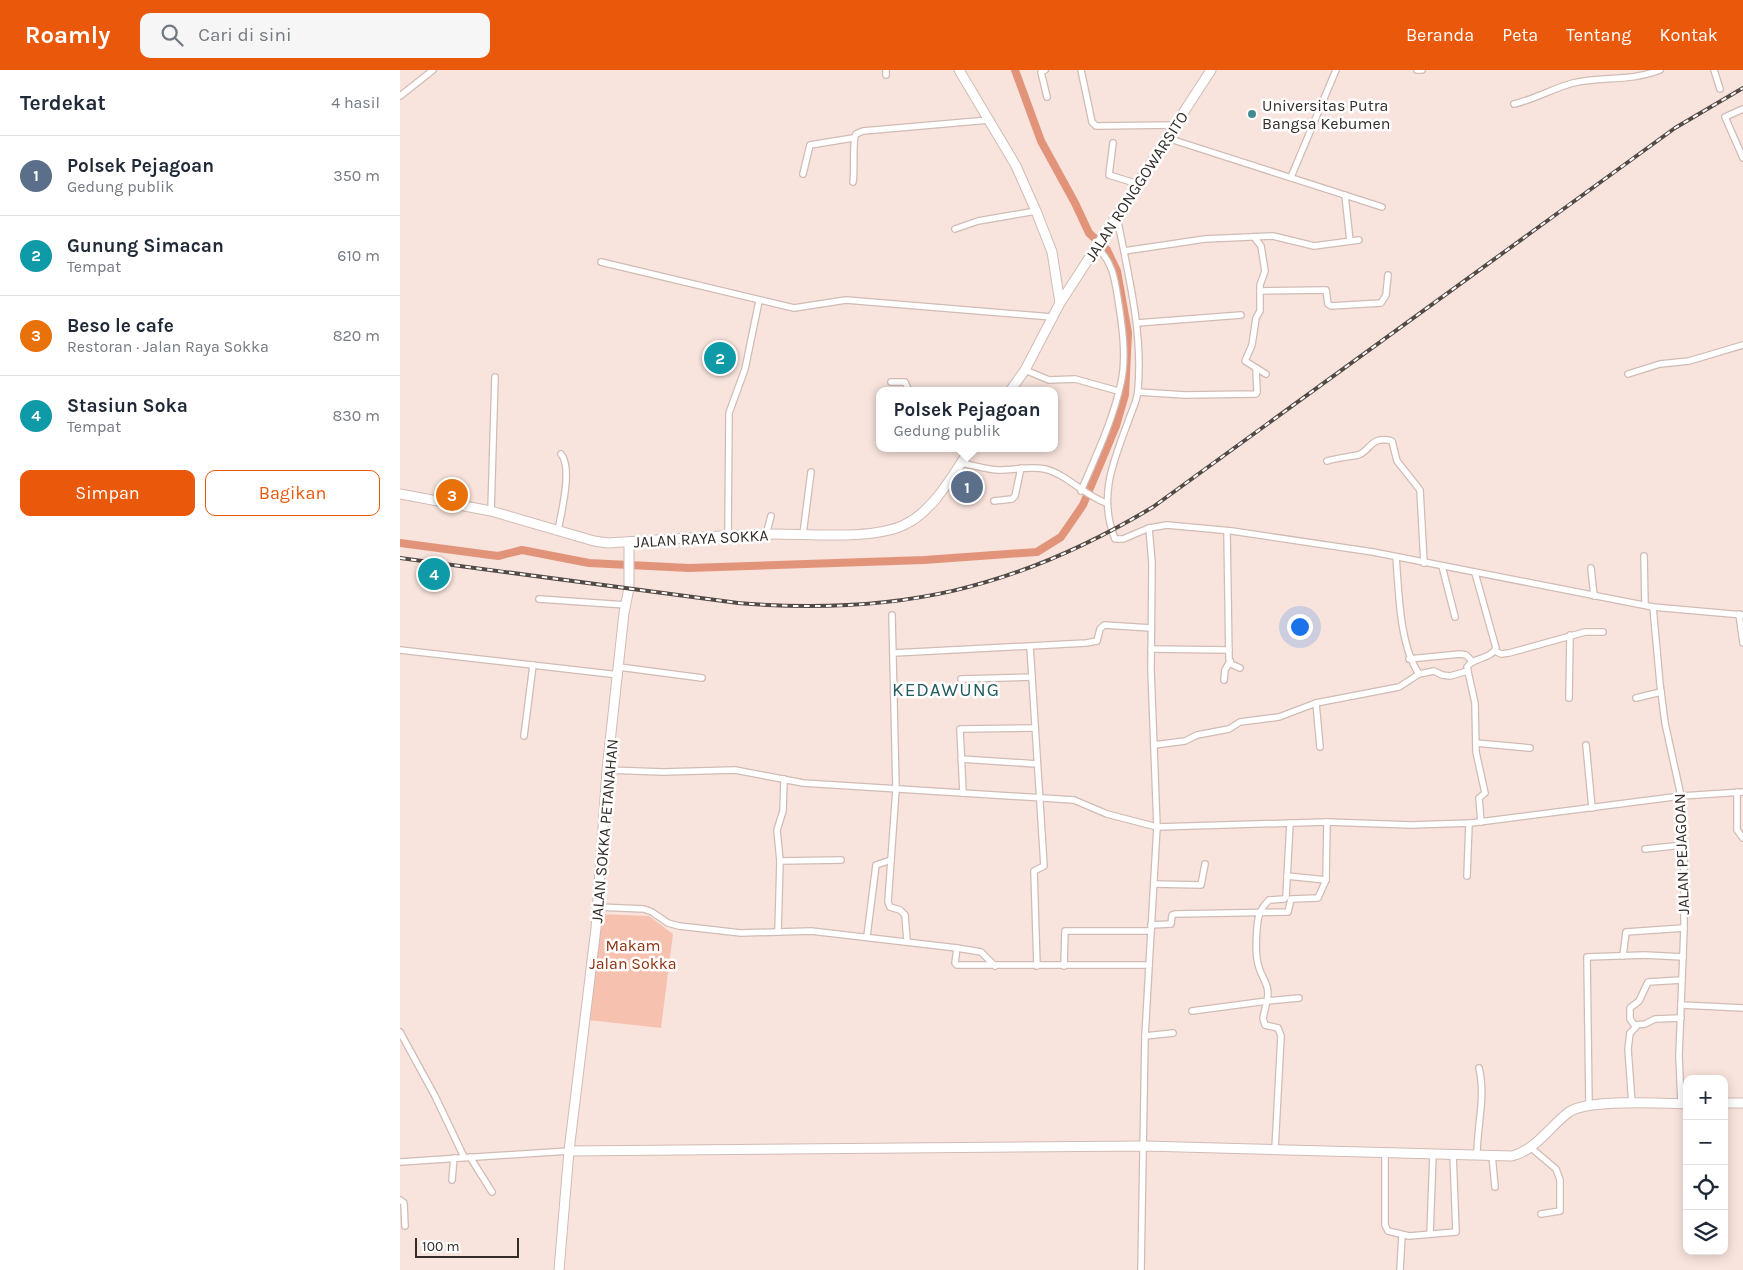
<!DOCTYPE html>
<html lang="id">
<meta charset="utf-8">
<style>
:root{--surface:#fff;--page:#f6f6f7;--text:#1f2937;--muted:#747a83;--line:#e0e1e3;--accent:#ea580c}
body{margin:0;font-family:Karla,sans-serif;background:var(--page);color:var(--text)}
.controls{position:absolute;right:15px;bottom:15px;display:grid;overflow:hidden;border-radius:10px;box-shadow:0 2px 12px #0003}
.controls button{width:45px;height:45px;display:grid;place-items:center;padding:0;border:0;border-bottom:1px solid var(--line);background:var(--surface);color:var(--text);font:25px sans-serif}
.scale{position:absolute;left:15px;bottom:12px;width:104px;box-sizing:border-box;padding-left:5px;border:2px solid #342c29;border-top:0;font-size:14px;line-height:18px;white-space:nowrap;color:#342c29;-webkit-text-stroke:4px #fff;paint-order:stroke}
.you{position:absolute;left:899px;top:556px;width:18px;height:18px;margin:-12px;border:4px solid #fff;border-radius:50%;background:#1a73e8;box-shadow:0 0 0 8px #1a73e833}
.badge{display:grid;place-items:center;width:32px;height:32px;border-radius:50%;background:var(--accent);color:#fff;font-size:16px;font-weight:700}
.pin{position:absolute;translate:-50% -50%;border:2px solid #fff;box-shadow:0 1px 5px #0006}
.popup{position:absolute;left:476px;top:317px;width:182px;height:65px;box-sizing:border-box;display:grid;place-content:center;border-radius:10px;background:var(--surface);filter:drop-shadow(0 1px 4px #0005);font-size:16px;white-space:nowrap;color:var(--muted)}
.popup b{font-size:19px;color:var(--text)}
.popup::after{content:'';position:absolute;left:50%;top:100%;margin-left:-10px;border:10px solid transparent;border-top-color:var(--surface)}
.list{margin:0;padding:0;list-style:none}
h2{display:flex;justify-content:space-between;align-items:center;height:65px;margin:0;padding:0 20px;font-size:21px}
h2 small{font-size:16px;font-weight:400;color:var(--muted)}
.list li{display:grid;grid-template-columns:32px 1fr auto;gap:15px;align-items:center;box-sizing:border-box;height:80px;padding:0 20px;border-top:1px solid var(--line)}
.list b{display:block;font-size:19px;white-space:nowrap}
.list p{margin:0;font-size:16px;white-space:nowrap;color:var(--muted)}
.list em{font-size:16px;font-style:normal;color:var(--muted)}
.actions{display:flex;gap:10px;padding:15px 20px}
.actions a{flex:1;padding:11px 0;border:1px solid var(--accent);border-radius:10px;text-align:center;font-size:18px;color:var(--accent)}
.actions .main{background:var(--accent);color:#fff}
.icon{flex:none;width:28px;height:28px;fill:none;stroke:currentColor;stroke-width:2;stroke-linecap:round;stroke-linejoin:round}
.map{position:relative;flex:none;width:1343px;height:1200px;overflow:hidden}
header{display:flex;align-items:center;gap:30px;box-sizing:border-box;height:70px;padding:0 25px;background:var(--accent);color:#fff}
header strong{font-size:24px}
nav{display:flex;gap:28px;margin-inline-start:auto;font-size:18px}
.search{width:350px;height:45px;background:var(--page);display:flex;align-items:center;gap:12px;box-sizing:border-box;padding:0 18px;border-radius:10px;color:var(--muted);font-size:19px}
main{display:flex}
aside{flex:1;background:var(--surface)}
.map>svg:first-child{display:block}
.green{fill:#f7c1b0}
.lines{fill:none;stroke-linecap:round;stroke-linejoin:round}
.canal{stroke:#e2947b;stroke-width:8}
.street-casing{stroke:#d0bbb5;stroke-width:8}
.secondary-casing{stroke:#d0bbb5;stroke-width:11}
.street{stroke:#fff;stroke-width:5.5}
.secondary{stroke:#fff;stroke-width:9}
.rail-casing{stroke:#534945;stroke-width:4}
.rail{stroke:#fff;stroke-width:2;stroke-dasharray:5.5;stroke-linecap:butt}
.poi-dot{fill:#438b90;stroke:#fff;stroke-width:2}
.labels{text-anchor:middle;stroke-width:5;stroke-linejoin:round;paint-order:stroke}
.poi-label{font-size:16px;fill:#342c29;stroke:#fff;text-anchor:start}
.street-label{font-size:16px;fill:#342c29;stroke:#fff}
.park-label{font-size:16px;fill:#8c300e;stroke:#fff}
.quarter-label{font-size:19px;letter-spacing:1px;fill:#235d61;stroke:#fff}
</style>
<header>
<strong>Roamly</strong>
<div class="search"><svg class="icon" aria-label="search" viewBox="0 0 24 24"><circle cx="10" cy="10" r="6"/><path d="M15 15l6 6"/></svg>Cari di sini</div>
<nav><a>Beranda</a><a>Peta</a><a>Tentang</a><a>Kontak</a></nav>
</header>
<main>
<aside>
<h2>Terdekat<small>4 hasil</small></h2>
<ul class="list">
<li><span class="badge" style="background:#5c6f8a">1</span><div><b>Polsek Pejagoan</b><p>Gedung publik</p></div><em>350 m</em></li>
<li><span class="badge" style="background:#0f9aa8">2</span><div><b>Gunung Simacan</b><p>Tempat</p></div><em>610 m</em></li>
<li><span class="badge" style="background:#e8710a">3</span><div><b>Beso le cafe</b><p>Restoran · Jalan Raya Sokka</p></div><em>820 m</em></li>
<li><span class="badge" style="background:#0f9aa8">4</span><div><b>Stasiun Soka</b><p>Tempat</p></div><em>830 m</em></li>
</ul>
<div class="actions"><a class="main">Simpan</a><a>Bagikan</a></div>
</aside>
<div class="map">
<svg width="1343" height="1200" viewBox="0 0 1343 1200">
<rect width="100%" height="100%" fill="#f9e4dd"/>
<!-- green -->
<path class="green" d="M 201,844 L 249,846 L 273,864 L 261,958 L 188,950 Z"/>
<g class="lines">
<!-- canal -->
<path class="canal" d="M 0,473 L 98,486 L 122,480 L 189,493 L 289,498 L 524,490 L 637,482 L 661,467 L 683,435 L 716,356 L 725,325 L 728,263 L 717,201 L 707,180 L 689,163 L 675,133 L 641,71 L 615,0"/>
<defs>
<g id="street">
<path d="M 645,0 L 641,2 L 647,27"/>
<path d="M 681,0 L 692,52 L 696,56 L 775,55"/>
<path d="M 1017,0 L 1022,0"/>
<path d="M 1314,0 L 1320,19"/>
<path d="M 486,5 L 486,0"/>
<path d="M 0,26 L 33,0"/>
<path d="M 1114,34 C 1135,29 1154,18 1173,13 C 1202,6 1229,12 1260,0"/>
<path d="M 1343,39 L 1325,47 L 1343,88"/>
<path d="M 767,68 L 982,137"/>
<path d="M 713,73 L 709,105 L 738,114"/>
<path d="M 403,104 L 410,75 L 453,68"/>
<path d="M 891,107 L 936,0"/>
<path d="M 453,112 C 455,101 452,69 456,64 L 463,61 L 589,50"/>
<path d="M 945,125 L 950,171"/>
<path d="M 717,147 C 728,204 743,261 738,319 C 738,330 731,342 728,352 C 713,392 698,427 715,469 L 723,469 L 749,458 L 767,455 L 832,461 L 973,482 L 1253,537 L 1343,545"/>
<path d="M 555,159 L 578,151 L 636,141"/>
<path d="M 854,167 L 861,176 L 865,201 L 860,215 L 860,241 L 856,248 L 852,275 L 845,291 L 866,304"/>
<path d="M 724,181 L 805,169 L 873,166 L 914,176 L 959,170"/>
<path d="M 201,192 L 394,238 L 446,230 L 652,247"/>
<path d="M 860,221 L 926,220 L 928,234 L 931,236 L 981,233 L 986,225 L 988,205"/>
<path d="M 737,253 L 841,245"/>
<path d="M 625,300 L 649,310 L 675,309 L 718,321"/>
<path d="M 1228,304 L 1260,294 L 1289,291 L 1343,275"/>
<path d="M 491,312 L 505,312 L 509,321"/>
<path d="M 738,322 L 785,325 L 856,324 L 857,322 L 856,298"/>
<path d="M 927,391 C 937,388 948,387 958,385 C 971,381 970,365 992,371 L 997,391 L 1020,420 L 1024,493"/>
<path d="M 561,393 C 573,395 587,400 599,400 C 614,400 630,396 645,399 C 666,404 684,425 706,433"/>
<path d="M 681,421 C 696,386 713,350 721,313 C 727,287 722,254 718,229 C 715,209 712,190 696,177"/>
<path d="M 594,431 L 612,429 L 615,426 L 621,398"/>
<path d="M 91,441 L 95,307"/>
<path d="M 158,461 C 161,443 173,398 161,384"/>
<path d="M 827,461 L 829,589 L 831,594 L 840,598"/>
<path d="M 403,464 L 411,402"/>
<path d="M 366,465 L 371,446"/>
<path d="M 328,467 L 329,343 L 345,299 L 359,231"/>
<path d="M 1244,486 L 1245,535"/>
<path d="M 996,487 C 999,522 999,574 1019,604 L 1034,601 L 1042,605 L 1050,606 L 1068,601"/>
<path d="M 1042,496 L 1055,547"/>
<path d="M 1191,498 L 1194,526"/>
<path d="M 1075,503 L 1096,578 C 1090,590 1073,587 1067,597 L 1075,633 L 1076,682 L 1085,723 L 1079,728 L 1081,752"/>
<path d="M 139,529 L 226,535"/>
<path d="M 1253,537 L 1260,614 L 1265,653 L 1281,726 L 1284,775 L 1284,858 L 1279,986 L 1281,1033"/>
<path d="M 1339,544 L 1343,573"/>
<path d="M 492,545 L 496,719 L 488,832 L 490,837 L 500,840 L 505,845 L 507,871"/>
<path d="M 751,579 L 829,580"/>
<path d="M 0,580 L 219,605"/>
<path d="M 1095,581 L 1101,584 L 1109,583 L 1185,562 L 1203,562"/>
<path d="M 494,583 L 686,573 L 697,571 L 700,559 L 704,555 L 751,558"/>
<path d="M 1009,589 L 1060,584 L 1066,585 L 1072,591"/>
<path d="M 219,597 L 302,608"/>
<path d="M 632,607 L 644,796 L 634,801 L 637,896"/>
<path d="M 561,609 L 632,607 L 630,577"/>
<path d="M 824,610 L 825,600 L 830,591"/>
<path d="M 1169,628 L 1170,565"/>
<path d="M 1236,628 L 1261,622"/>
<path d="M 124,666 L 133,595"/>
<path d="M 1076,673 L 1130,678"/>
<path d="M 754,675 L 785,671 L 797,665 L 829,659 L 840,652 L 879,647 L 916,633"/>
<path d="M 1186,675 L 1192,738"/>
<path d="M 920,677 L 916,633 L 999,617 L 1019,604"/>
<path d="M 561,689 L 637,694"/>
<path d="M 207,700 L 263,702 L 335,700 L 403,713 L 674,730 L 707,744 L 757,757 L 927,752 L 1011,755 L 1071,753 L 1281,726 L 1343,722"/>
<path d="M 1337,722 L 1337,760 L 1343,768"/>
<path d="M 563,723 L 560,659 L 635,658"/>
<path d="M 1245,779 L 1284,775"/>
<path d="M 380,791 L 441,790"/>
<path d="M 887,806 L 926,810 L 927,752"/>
<path d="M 1067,806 L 1069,753"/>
<path d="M 755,814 L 801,815 L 805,794"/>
<path d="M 198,837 L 244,839 L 252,842 L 268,853 L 279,856 L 341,863 L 411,861 L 557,878 L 581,882 L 595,896"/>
<path d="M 751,855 L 771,854 L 772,845 L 775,844 L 888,842 L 891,829 L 918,828 L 926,810"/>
<path d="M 378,862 L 380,791 L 377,760 L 383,741 L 384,709"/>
<path d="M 467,866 L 476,795 L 491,790"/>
<path d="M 557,878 L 555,893 L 557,895 L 749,895"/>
<path d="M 1223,886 L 1226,862 L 1284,858"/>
<path d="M 664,896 L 665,861 L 751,861"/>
<path d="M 1281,935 L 1343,938"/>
<path d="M 792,941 L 867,931 C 871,915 861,908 858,894 C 855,883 856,853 860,842 C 862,838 866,833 869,830 L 884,829 L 886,827 L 890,753"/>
<path d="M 1235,955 L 1245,954 L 1255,949 L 1281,948"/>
<path d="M 0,962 L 35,1026 L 64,1087"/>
<path d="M 745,966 L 773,963"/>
<path d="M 1232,1034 L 1228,979 L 1230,963 L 1236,957 L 1230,949 L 1230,938 L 1239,931 L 1248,912 L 1282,910"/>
<path d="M 1189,1035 L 1187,887 L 1245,885 L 1283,887"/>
<path d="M 1130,1077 L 1156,1099 L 1160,1110 L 1160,1141 L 1141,1144"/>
<path d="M 875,1079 L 881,966 L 878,958 L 865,955 L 863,948 L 867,931 L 899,928"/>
<path d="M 985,1082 L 985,1155 L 988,1161 L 1009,1166 L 1056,1162 L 1053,1084"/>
<path d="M 1077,1085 C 1077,1055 1086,1027 1079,998"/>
<path d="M 1092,1085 L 1095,1117"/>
<path d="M 70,1087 L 92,1122"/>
<path d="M 0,1092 L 169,1081"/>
<path d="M 52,1110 L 54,1088"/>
<path d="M 0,1130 L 4,1133 L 5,1156"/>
<path d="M 1030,1164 L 1033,1084"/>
<path d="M 741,1200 L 745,966 L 757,757 L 751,600 L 752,493 L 749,458"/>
<path d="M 1000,1200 L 1002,1165"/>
</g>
<g id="secondary">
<path d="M 559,0 L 616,96 L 636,141 L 652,182 L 660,233"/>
<path d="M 610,321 L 625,300 L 660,233 L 811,0"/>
<path d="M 0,424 L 91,441 L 194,471 L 208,473 C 264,470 320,465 376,464 C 412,464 472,470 504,455 C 534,441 553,404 571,378"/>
<path d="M 1324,1033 L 1343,1033"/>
<path d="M 169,1081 L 745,1076 L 1112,1086 C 1136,1080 1150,1056 1169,1042 C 1188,1029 1262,1033 1287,1034"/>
<path d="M 159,1200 L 169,1081 L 196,858 L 207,700 L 224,543 L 229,518 L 229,472"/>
</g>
</defs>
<!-- street casing -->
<use href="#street" class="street-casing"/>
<!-- secondary casing -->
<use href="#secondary" class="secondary-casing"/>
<!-- street -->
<use href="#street" class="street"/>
<!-- secondary -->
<use href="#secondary" class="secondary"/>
<defs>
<path id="rail" d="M 0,488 L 338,533 C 497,546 616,519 753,437 L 1275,58 L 1343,18"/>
</defs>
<!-- rail casing -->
<use href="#rail" class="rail-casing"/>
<!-- rail -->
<use href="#rail" class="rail"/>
</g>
<!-- markers -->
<circle class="poi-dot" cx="852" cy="44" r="5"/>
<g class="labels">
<!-- poi labels -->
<g class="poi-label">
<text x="862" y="41">Universitas Putra<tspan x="862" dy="18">Bangsa Kebumen</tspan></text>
</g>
<!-- street labels -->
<g class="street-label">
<text transform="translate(736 116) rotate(-57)" y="6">JALAN RONGGOWARSITO</text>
<text transform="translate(301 468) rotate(-3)" y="6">JALAN RAYA SOKKA</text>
<text transform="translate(204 761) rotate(-85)" y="6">JALAN SOKKA PETANAHAN</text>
<text transform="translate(1281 784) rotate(-92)" y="6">JALAN PEJAGOAN</text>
</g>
<!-- park labels -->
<g class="park-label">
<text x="233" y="881">Makam<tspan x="233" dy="18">Jalan Sokka</tspan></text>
</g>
<!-- quarter labels -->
<g class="quarter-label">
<text x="546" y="626">KEDAWUNG</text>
</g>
</g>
</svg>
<div class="controls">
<button>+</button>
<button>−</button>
<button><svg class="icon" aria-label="locate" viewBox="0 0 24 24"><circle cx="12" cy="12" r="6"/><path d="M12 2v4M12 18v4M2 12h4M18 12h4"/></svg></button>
<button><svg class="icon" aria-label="layers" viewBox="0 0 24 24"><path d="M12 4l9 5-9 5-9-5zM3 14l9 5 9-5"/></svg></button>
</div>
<div class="scale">100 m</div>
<div class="you"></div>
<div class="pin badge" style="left:567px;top:417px;background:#5c6f8a">1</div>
<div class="popup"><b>Polsek Pejagoan</b>Gedung publik</div>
<div class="pin badge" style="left:320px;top:288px;background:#0f9aa8">2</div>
<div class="pin badge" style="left:52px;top:425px;background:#e8710a">3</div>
<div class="pin badge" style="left:34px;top:504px;background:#0f9aa8">4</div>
</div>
</main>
